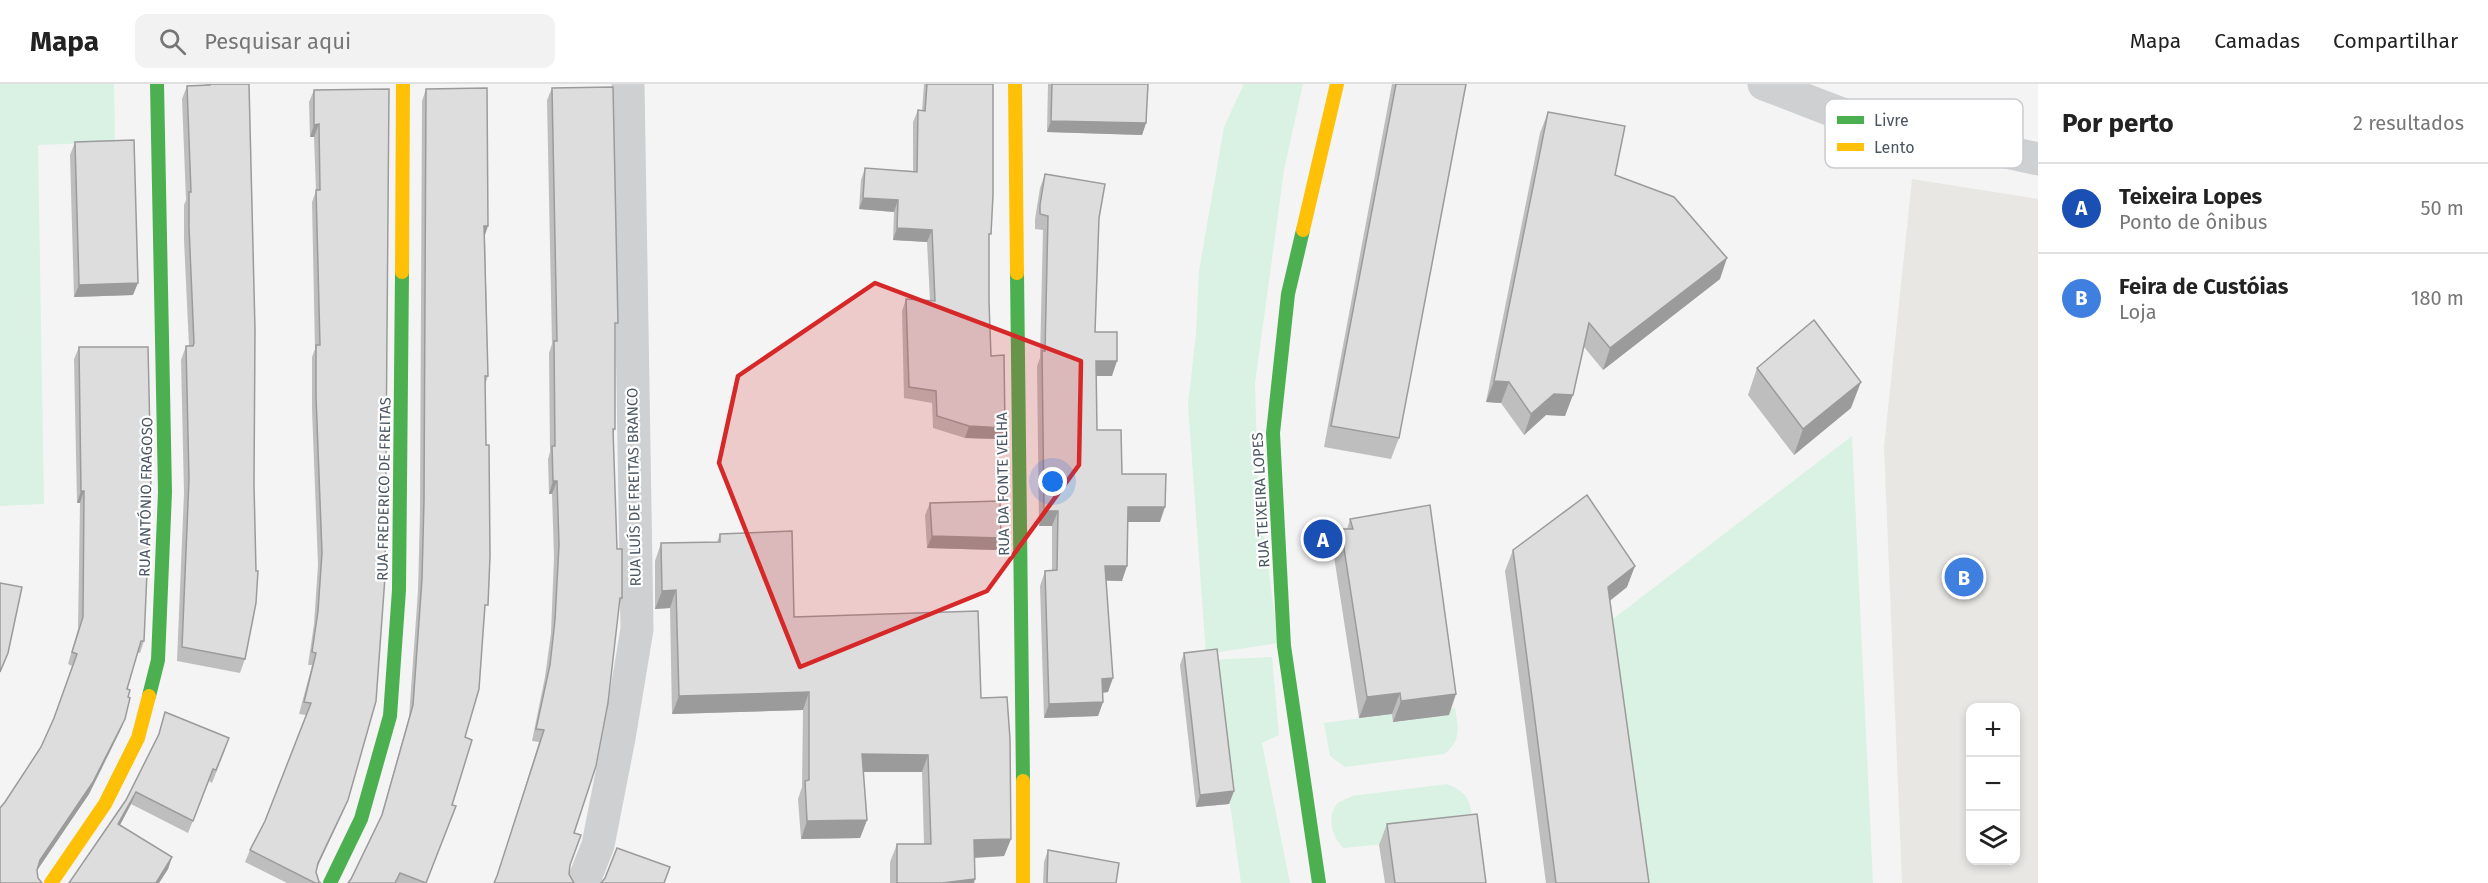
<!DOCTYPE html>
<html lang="pt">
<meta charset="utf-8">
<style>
:root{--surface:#fff;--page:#f2f2f2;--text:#222;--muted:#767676;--line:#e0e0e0;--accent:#ea580c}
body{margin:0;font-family:"Fira Sans",sans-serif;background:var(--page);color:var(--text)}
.controls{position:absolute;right:18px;bottom:18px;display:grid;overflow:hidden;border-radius:12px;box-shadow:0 3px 9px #0003}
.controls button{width:54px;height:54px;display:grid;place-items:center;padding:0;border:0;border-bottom:2px solid var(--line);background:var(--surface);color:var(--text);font:30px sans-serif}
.you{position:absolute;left:1053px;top:398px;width:21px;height:21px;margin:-15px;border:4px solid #fff;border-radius:50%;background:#1a73e8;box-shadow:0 0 0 9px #1a73e833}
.badge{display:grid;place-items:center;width:39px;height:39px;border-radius:50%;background:var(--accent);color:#fff;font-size:20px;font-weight:700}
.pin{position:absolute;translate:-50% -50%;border:3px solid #fff;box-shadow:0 2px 6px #0006}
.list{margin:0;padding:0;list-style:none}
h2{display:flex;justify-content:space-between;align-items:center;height:78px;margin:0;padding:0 24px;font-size:26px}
h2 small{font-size:20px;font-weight:400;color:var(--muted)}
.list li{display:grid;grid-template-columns:39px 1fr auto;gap:18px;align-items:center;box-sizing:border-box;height:90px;padding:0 24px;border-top:2px solid var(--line)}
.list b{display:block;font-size:22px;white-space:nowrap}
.list p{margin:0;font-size:20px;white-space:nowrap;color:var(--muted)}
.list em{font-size:20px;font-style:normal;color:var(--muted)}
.icon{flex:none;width:33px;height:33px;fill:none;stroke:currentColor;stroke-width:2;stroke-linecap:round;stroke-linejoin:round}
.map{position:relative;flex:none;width:2038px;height:799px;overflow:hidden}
header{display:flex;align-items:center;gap:36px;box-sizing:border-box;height:84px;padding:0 30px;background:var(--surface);border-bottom:2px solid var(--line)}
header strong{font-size:28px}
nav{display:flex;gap:33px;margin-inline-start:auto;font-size:21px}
.search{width:420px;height:54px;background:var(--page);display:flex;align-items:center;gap:15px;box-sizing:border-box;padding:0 21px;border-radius:12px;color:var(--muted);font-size:22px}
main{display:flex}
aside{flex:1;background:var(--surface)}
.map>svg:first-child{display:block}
.commercial{fill:#e8e7e3;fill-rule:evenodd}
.green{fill:#d9f2e3}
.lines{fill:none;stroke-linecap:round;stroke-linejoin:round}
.street{stroke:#ced0d2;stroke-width:33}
.fast{stroke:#4caf50;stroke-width:14}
.slow{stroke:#ffc107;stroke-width:14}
.wall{fill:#bebebf}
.shaded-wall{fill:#9b9b9b}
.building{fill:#ddddde;stroke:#9b9b9b;stroke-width:1.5}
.marked{fill:#d62828;fill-opacity:0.2;stroke:#d62828;stroke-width:4.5;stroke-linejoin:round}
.labels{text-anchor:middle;stroke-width:4.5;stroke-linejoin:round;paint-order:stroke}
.street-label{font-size:15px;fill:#4a5661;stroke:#fff}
.key{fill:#fff;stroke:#c9ccd0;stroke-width:1.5}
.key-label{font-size:16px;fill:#4a5661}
</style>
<header>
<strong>Mapa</strong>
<div class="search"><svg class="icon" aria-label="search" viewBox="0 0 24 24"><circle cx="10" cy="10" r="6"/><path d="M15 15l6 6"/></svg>Pesquisar aqui</div>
<nav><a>Mapa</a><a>Camadas</a><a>Compartilhar</a></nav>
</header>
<main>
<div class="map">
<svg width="2038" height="799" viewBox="0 0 2038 799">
<rect width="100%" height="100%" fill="#f4f4f4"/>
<!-- commercial -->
<path class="commercial" d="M 1912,95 L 2038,115 L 2038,799 L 1902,799 L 1884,363 ZM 1970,624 L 2016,624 L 2016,776 L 1970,776 Z"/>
<!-- green -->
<g class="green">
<path d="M 0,0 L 114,0 L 115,58 L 38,61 L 44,420 L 0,422 Z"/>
<path d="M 1244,0 L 1303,0 L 1284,86 L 1255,300 L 1258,403 L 1278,559 L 1206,570 L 1188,321 L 1196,250 L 1199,187 L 1224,43 Z"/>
<path d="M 1852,352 L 1873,799 L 1649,799 L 1613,535 Z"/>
<path d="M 1272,573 L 1279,651 L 1262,659 L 1290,799 L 1241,799 L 1210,576 Z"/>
<path d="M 1448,624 L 1455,624 C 1458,642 1462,658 1444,670 L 1345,683 L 1330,672 L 1324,639 L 1392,630 L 1394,638 L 1448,631 Z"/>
<path d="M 1447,700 C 1473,710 1470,722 1474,746 L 1469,751 L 1344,764 C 1332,754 1326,732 1338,719 C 1341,717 1348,714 1352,712 Z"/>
</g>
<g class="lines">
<!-- street -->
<g class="street">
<path d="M 1764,0 L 1852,34 L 2038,75"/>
<path d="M 583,799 L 598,761 L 619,654 L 637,545 L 628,0"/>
</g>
<!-- fast -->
<g class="fast">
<path d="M 1303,146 L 1288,210 L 1273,349 L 1284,562 L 1319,799"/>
<path d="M 1017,189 L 1023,697"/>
<path d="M 149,612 L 158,576 L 165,408 L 157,0"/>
<path d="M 330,799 L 361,735 L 390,632 L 399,506 L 402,188"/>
</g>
<!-- slow -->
<g class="slow">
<path d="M 1015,0 L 1017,189"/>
<path d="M 1303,146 L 1337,0"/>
<path d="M 402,188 L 403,0"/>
<path d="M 1023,697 L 1023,799"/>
<path d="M 51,799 L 105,720 L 138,654 L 149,612"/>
</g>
</g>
<!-- wall -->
<g class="wall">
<path d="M 205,0 L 249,0 L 245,575 L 240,589 L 177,577 L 184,409 L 181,276 L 186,262 L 189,262 L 184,156 L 184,121 L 186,116 L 182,15 L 187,2 L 205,2 Z"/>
<path d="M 924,0 L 993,0 L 989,156 L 989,218 L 991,272 L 1005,344 L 1000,355 L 965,354 L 933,344 L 932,319 L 904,314 L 902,227 L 906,215 L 930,216 L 927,158 L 893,156 L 894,128 L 859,125 L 861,96 L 865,84 L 913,87 L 913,38 L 918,26 L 922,27 Z"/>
<path d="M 1048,0 L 1148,0 L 1146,39 L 1142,51 L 1047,48 Z"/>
<path d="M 1392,0 L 1466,0 L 1399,354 L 1391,375 L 1324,363 Z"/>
<path d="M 552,4 L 615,247 L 615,345 L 613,350 L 617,465 L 622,514 L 618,525 L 496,796 L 539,658 L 532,657 L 545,593 L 551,549 L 554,473 L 552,410 L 549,410 L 548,375 L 550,368 L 549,269 L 552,260 L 547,16 Z"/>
<path d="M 389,5 L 343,728 L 317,784 L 316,788 L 319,798 L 321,799 L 287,799 L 245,778 L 250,766 L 265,737 L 306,631 L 299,630 L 312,581 L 308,581 L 314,540 L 318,481 L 312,325 L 312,273 L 315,265 L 312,118 L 316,107 L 314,53 L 310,53 L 309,18 L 314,6 Z"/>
<path d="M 426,5 L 485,152 L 488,292 L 485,301 L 485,529 L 465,653 L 426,799 L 348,799 L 351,795 L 380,736 L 409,633 L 418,507 L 420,428 L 422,17 Z"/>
<path d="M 1548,28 L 1615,91 L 1720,195 L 1603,286 L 1584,263 L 1565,332 L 1546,331 L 1524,351 L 1501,319 L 1486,318 L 1540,49 Z"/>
<path d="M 75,58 L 133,211 L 74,213 L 70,71 Z"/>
<path d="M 1045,90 L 1099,134 L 1095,248 L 1112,292 L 1096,292 L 1097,346 L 1122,390 L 1160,438 L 1128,438 L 1122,497 L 1106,497 L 1108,608 L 1103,609 L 1103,618 L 1098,632 L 1044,634 L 1040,502 L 1045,487 L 1052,487 L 1052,442 L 1039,442 L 1037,282 L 1040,274 L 1043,146 L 1035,145 L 1035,135 L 1040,104 Z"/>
<path d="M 79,263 L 144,557 L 140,569 L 137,569 L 127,605 L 128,613 L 125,635 L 120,647 L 89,710 L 37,786 L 0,799 L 5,718 L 41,663 L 53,636 L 72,582 L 68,580 L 78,545 L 80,419 L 77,419 L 74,275 Z"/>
<path d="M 1757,284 L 1851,324 L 1794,371 L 1748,311 Z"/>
<path d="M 930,419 L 1001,454 L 996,466 L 927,464 L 925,431 Z"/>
<path d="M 1350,435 L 1449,631 L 1393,638 L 1392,630 L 1359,634 L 1333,466 L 1341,445 L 1347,445 Z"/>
<path d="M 720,450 L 794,533 L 981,614 L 1011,755 L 1004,772 L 975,774 L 974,799 L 890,799 L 890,778 L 897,760 L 924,760 L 922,688 L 863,688 L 867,736 L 860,754 L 801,755 L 798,715 L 802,703 L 803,626 L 672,630 L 670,524 L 655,525 L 655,477 L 661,459 L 717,458 Z"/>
<path d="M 1513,466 L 1627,503 L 1610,517 L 1649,799 L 1546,799 L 1505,487 Z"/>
<path d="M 1184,569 L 1234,707 L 1229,720 L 1196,723 L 1180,581 Z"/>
<path d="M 165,628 L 225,666 L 212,699 L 209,697 L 188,749 L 131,720 L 120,741 L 172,773 L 168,785 L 159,799 L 69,799 L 126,716 L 157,655 Z"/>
<path d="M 1387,740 L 1486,799 L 1385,799 L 1379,761 Z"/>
<path d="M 1048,766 L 1116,799 L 1043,799 L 1044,778 Z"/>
</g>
<!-- shaded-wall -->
<g class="shaded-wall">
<path d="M 1051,37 L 1146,39 L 1142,51 L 1047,48 Z"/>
<path d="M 319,40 L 314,53 L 310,53 L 314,41 Z"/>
<path d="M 863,114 L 898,116 L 894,128 L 859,125 Z"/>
<path d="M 484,142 L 488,142 L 484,154 Z"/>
<path d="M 897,144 L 932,146 L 927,158 L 893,156 Z"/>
<path d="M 1727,174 L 1720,195 L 1603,286 L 1610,264 Z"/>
<path d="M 138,199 L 133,211 L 74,213 L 79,201 Z"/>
<path d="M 1096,277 L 1117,277 L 1112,292 L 1091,292 Z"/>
<path d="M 1494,297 L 1509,298 L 1501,319 L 1486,318 Z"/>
<path d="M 1861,298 L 1851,324 L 1794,371 L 1803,345 Z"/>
<path d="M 1554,310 L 1573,311 L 1565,332 L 1546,331 L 1524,351 L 1531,330 Z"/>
<path d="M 969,342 L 1005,344 L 1000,355 L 965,354 Z"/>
<path d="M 553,397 L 557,397 L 552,410 L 549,410 Z"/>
<path d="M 81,407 L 84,407 L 80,419 L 77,419 Z"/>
<path d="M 1128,423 L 1165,423 L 1160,438 L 1123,438 Z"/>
<path d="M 1044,427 L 1058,427 L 1052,442 L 1039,442 Z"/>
<path d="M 932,452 L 1001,454 L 996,466 L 927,464 Z"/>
<path d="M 1105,482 L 1127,482 L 1122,497 L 1099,496 Z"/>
<path d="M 1635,482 L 1627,503 L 1600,524 L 1608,503 Z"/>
<path d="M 676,506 L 670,524 L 655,525 L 662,507 Z"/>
<path d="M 1113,594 L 1108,608 L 1097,609 L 1102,595 Z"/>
<path d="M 809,608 L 803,626 L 672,630 L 679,612 Z"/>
<path d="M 1400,609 L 1392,630 L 1359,634 L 1367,613 Z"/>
<path d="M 1456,610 L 1449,631 L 1393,638 L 1401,617 Z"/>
<path d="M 1103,618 L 1098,632 L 1044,634 L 1049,620 Z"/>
<path d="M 125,635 L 120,647 L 89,710 L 36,788 L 40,776 Z"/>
<path d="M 862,670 L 928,671 L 922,688 L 856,688 Z"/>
<path d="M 1234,707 L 1229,720 L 1196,723 L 1200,711 Z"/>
<path d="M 136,708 L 131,720 L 114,752 L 118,740 Z"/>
<path d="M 348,716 L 343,728 L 313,791 L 318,779 Z"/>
<path d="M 867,736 L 860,754 L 801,755 L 807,737 Z"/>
<path d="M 1011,755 L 1004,772 L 968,774 L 974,756 Z"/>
<path d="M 172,773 L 168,785 L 159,799 L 156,799 Z"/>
<path d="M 975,795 L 974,799 L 942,799 Z"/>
</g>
<!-- building -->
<g class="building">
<path d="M 210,0 L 249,0 L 255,246 L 254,400 L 256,487 L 258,487 L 256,519 L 245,575 L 182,563 L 189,395 L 186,262 L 193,262 L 194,259 L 189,143 L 189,108 L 191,108 L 187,2 L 210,1 Z"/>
<path d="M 927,0 L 993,0 L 993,111 L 991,150 L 989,150 L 989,218 L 991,272 L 1004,271 L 1005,344 L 969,342 L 937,332 L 936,307 L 909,303 L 906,215 L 935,217 L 932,146 L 897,144 L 898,116 L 863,114 L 865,84 L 917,88 L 918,26 L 925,27 Z"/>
<path d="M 1052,0 L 1148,0 L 1146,39 L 1051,37 Z"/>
<path d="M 1396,0 L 1466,0 L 1399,354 L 1331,342 Z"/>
<path d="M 613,3 L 618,239 L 615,239 L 615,345 L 613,345 L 617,465 L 622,465 L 622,514 L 620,514 L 608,619 L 596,682 L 574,749 L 581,751 L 570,781 L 569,790 L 574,799 L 494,799 L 497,792 L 544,646 L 536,645 L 550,581 L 555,536 L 559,461 L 557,397 L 553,397 L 552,362 L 555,362 L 554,257 L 557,257 L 552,4 Z"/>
<path d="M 487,4 L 488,142 L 484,142 L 488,292 L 485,292 L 486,361 L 489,361 L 490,472 L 488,521 L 485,521 L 479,605 L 465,653 L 472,656 L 452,721 L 456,722 L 426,799 L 400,789 L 395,799 L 348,799 L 351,795 L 382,731 L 413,621 L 422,495 L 424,416 L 426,5 Z"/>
<path d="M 389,5 L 385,493 L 376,617 L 348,716 L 318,779 L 316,788 L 319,798 L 321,799 L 315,799 L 250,766 L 265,737 L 311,619 L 304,618 L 316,569 L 312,568 L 318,527 L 322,469 L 316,313 L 316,261 L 320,261 L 316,106 L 320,106 L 319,40 L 314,41 L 314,6 Z"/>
<path d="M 1548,28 L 1625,42 L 1615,91 L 1674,113 L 1727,174 L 1610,264 L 1589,239 L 1573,311 L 1554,310 L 1531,330 L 1509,298 L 1494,297 Z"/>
<path d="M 134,56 L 138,199 L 79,201 L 75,58 Z"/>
<path d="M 1045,90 L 1105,100 L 1099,134 L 1095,248 L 1117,248 L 1117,277 L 1096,277 L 1097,346 L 1121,346 L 1122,390 L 1166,390 L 1165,423 L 1128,423 L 1127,482 L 1105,482 L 1113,594 L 1102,595 L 1103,618 L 1049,620 L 1045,487 L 1057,486 L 1058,427 L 1044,427 L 1042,267 L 1045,267 L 1048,132 L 1040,130 L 1040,121 Z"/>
<path d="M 1814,236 L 1861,298 L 1803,345 L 1757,284 Z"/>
<path d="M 79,263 L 148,263 L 151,396 L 144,557 L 141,557 L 127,605 L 130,606 L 128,613 L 130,614 L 125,635 L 93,698 L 40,776 L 37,786 L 38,794 L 42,799 L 0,799 L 0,724 L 5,718 L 41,663 L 54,634 L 77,570 L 72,568 L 83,533 L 84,407 L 81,407 Z"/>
<path d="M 1587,411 L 1635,482 L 1608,503 L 1649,799 L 1556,799 L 1513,466 Z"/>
<path d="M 1000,417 L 1001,454 L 932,452 L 930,419 Z"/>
<path d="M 1430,421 L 1456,610 L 1401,617 L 1400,609 L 1367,613 L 1341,445 L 1353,445 L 1350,435 Z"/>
<path d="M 792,447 L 794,533 L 978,527 L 981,614 L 1007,613 L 1010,655 L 1011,755 L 974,756 L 975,795 L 942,799 L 897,799 L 897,760 L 931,760 L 928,671 L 862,670 L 867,736 L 807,737 L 805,697 L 809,696 L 809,608 L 679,612 L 676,506 L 662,507 L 661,459 L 720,458 L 720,450 Z"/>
<path d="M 0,499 L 22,503 L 8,569 L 0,588 Z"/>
<path d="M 1217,565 L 1234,707 L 1200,711 L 1184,569 Z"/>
<path d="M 165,628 L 229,654 L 216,686 L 213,685 L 193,737 L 136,708 L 118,740 L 172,773 L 156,799 L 69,799 L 126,716 L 159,650 Z"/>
<path d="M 1477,730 L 1486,799 L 1395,799 L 1387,740 Z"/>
<path d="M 617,764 L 670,783 L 664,799 L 601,799 L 605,794 Z"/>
<path d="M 1048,766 L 1119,779 L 1116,799 L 1047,799 Z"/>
</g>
<!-- marked area -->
<path class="marked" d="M 875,199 L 1081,277 L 1079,381 L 987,507 L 800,583 L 719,379 L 738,292 Z"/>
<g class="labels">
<!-- street labels -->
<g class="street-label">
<text transform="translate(1003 400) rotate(-91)" y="5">RUA DA FONTE VELHA</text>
<text transform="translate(634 403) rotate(-91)" y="5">RUA LUÍS DE FREITAS BRANCO</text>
<text transform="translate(384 405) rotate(-89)" y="5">RUA FREDERICO DE FREITAS</text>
<text transform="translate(146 413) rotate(-89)" y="5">RUA ANTÓNIO FRAGOSO</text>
<text transform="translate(1261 416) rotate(-93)" y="5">RUA TEIXEIRA LOPES</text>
</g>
</g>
<!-- legend -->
<rect x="1825" y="15" width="198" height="69" rx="9" class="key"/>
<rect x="1837" y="32" width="27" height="8" fill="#4caf50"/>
<rect x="1837" y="59" width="27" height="8" fill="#ffc107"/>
<g class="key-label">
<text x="1874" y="42">Livre</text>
<text x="1874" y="69">Lento</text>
</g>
</svg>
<div class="controls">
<button>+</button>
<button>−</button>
<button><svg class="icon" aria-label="layers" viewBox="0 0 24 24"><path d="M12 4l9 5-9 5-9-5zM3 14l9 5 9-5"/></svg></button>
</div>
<div class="you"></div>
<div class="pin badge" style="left:1323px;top:455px;background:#1a4fb4">A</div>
<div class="pin badge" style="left:1964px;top:493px;background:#3f7fe0">B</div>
</div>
<aside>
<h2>Por perto<small>2 resultados</small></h2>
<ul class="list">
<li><span class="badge" style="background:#1a4fb4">A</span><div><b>Teixeira Lopes</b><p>Ponto de ônibus</p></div><em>50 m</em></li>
<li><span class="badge" style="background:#3f7fe0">B</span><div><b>Feira de Custóias</b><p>Loja</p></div><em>180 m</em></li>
</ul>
</aside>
</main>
